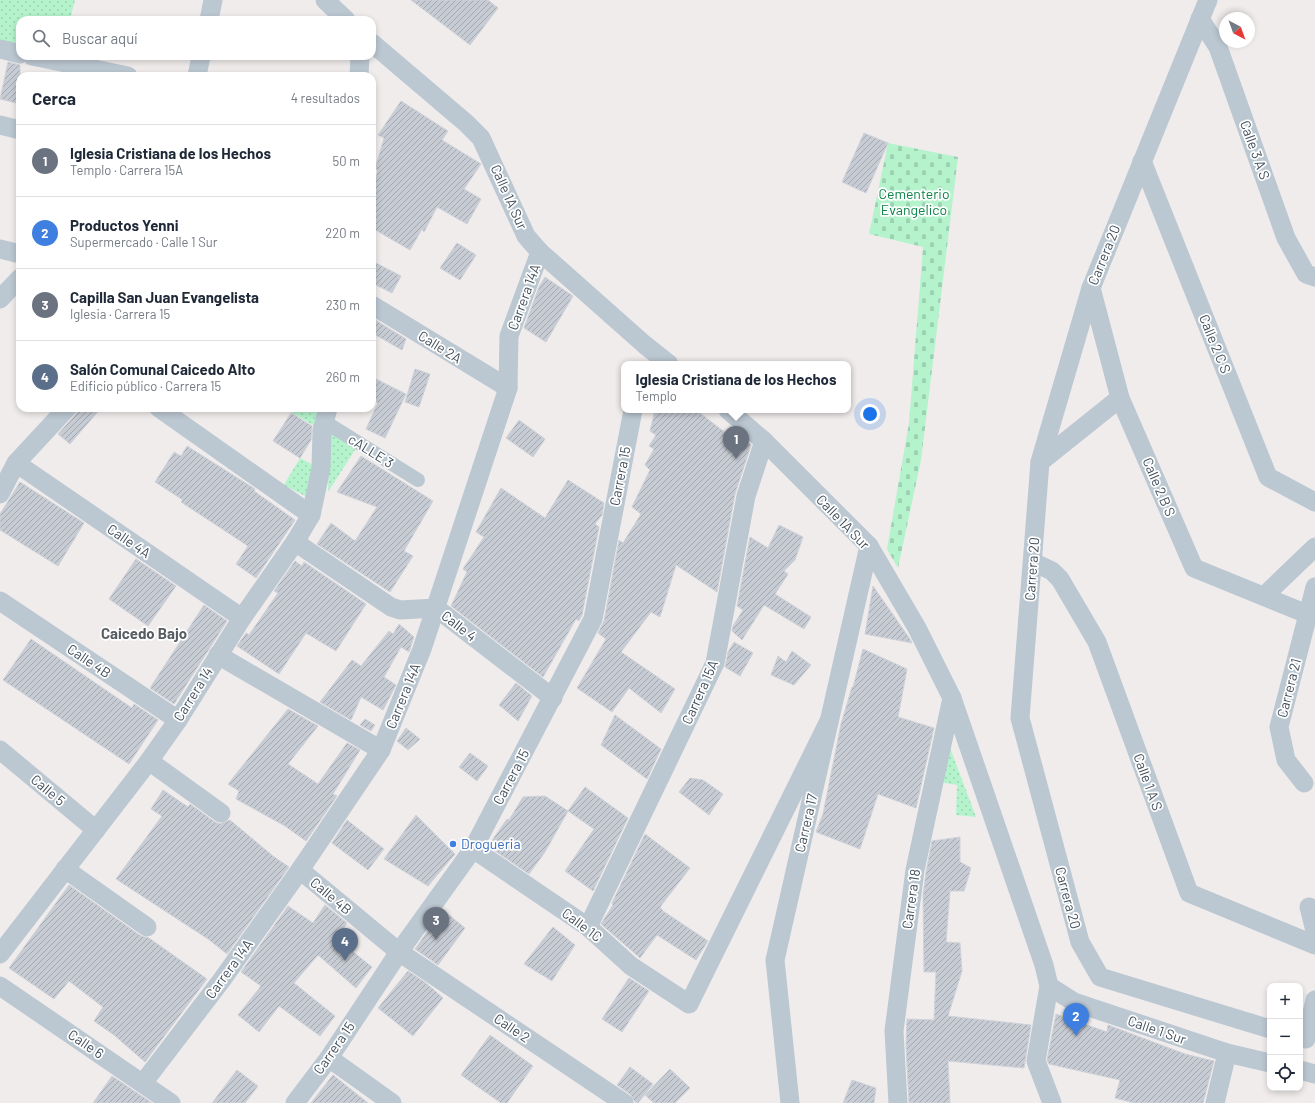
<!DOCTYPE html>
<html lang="es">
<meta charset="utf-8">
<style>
:root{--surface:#fff;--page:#f6f6f7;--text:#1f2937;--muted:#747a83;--line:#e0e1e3;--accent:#1a73e8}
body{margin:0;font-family:Barlow,sans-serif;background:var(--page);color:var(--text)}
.controls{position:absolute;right:12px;bottom:12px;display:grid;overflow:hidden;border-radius:8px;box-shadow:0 2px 6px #0003}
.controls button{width:36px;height:36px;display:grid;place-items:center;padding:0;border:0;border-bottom:1px solid var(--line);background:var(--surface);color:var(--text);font:20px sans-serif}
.compass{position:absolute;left:1219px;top:12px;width:36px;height:36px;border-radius:50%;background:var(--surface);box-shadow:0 2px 6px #0003;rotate:139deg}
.you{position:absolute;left:870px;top:414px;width:14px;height:14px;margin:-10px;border:3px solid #fff;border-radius:50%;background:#1a73e8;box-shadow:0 0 0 6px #1a73e833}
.badge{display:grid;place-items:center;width:26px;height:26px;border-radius:50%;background:var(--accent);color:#fff;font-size:13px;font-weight:700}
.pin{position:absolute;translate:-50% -33px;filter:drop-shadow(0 1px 2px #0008)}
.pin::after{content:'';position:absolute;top:21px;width:14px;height:12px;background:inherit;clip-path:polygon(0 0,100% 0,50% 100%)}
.popup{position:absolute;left:621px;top:361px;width:230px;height:52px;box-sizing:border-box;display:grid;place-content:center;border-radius:8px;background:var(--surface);filter:drop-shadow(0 1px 3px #0005);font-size:13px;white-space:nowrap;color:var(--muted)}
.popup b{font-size:15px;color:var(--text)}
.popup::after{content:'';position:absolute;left:50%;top:100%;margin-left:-8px;border:8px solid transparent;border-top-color:var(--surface)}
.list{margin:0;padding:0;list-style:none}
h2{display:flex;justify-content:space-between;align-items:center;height:52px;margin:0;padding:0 16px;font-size:17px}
h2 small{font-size:13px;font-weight:400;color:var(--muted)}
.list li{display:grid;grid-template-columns:26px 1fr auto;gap:12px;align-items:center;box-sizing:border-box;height:72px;padding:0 16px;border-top:1px solid var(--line)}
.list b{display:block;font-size:15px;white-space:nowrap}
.list p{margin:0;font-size:13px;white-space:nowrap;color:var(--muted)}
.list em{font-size:13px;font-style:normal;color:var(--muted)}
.icon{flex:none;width:22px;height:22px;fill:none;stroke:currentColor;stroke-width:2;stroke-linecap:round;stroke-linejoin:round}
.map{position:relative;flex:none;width:1315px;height:1103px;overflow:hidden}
.search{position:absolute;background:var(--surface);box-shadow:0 2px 6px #0003;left:16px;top:16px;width:360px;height:44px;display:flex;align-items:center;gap:10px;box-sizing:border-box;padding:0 14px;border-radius:12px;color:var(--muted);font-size:15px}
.panel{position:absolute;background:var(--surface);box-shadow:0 2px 6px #0003;left:16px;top:72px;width:360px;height:340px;border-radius:12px}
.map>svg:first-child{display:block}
.grass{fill:url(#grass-dots)}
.cemetery{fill:url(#cemetery-stones)}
.building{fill:url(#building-hatch);stroke:#cfd2d9}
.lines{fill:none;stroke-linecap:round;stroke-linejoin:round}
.pedestrian{stroke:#bbc7d1;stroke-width:14}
.minor{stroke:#bbc7d1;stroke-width:19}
.shop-dot{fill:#3f7fe0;stroke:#fff;stroke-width:1.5}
.labels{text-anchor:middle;stroke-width:3.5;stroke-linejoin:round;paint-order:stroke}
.street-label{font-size:14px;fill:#43505c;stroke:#fff}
.park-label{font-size:14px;fill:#0c8447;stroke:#fff}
.shop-label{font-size:14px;fill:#366cbe;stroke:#fff;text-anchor:start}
.neighbourhood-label{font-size:15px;font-weight:bold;fill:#585d62;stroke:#fff}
</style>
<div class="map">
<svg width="1315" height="1103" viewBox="0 0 1315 1103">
<defs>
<pattern id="grass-dots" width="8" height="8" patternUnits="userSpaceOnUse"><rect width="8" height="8" fill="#b4f3cc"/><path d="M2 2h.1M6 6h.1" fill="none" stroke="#9cd2b2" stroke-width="1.8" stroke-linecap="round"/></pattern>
<pattern id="cemetery-stones" width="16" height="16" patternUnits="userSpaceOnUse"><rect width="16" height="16" fill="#b4f3cc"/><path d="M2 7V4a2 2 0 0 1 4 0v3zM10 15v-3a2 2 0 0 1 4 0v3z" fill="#9cd2b2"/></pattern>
<pattern id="building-hatch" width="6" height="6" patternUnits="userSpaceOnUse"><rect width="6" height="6" fill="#c7cbd3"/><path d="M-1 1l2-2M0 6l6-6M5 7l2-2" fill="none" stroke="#a3a7ae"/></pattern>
</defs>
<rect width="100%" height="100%" fill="#f0ecec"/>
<!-- grass -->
<g class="grass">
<path d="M 0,0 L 75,0 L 70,20 L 20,20 L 20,46 L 0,42 Z"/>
<path d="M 294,408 L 327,408 L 321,430 L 291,412 Z"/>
<path d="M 330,431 L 355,450 L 328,492 Z"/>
<path d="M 300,458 L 319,468 L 313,500 L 284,485 Z"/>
<path d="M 946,737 L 976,817 L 956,815 L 957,785 L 939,782 Z"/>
</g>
<!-- cemetery -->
<path class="cemetery" d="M 888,143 L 958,157 L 921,460 L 898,568 L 887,549 L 909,423 L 923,247 L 869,234 Z"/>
<!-- building -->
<g class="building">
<path d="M 411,0 L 488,0 L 498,8 L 470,45 Z"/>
<path d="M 8,62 L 20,65 L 20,104 L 0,99 Z"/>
<path d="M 401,101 L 448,131 L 442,140 L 481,164 L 464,189 L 481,199 L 467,224 L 437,207 L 424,232 L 422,229 L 410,250 L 372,228 L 372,193 L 378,170 L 375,169 L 384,138 L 378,135 Z"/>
<path d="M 864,133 L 888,143 L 866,193 L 842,182 Z"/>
<path d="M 457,243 L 476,255 L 460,280 L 440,268 Z"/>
<path d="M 372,261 L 401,276 L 392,293 L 372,283 Z"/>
<path d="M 545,277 L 573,296 L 546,342 L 524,328 L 539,287 Z"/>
<path d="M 372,318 L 406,339 L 402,350 L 372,333 Z"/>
<path d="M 415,369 L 430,374 L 419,407 L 405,402 Z"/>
<path d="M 372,377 L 406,394 L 385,438 L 366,429 L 378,403 L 372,400 Z"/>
<path d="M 78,408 L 101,408 L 70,444 L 58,434 L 75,415 Z"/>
<path d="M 655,410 L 696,410 L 727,434 L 730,426 L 751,445 L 735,494 L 717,592 L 676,565 L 660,617 L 651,612 L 621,652 L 675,689 L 661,713 L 629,688 L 612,712 L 577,688 L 606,639 L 598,633 L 604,621 L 619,540 L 623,543 L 641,514 L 632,507 L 650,470 L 645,465 L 654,449 L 649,446 L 656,435 L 650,431 Z"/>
<path d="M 291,413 L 312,426 L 311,440 L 300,458 L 273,441 Z"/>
<path d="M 519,420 L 545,439 L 533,457 L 506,438 Z"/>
<path d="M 187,446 L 255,489 L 254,491 L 295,520 L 256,578 L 236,564 L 248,546 L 181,502 L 183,500 L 155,482 L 174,452 L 181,456 Z"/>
<path d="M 361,456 L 433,501 L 404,551 L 413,556 L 390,592 L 317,544 L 331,523 L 355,541 L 377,507 L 337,492 Z"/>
<path d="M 568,480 L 604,503 L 602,515 L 595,524 L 599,527 L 582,615 L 579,621 L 576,619 L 543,677 L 451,606 L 467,572 L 463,569 L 484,537 L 476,532 L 501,488 L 545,518 Z"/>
<path d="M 20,482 L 84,523 L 58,566 L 0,530 L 0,514 Z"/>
<path d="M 779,525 L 803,537 L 795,560 L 784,571 L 788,574 L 775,594 L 811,617 L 804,629 L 764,605 L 742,640 L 732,631 L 733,626 L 743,610 L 737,606 L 750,537 L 768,548 Z"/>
<path d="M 136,559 L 176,586 L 148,626 L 109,599 Z"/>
<path d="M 295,561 L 302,566 L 304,562 L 366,604 L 336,651 L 306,633 L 279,674 L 237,646 L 246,633 L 249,635 L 278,593 L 274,591 Z"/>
<path d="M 873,586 L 910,639 L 912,643 L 865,634 Z"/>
<path d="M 204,605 L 227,621 L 174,704 L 150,688 Z"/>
<path d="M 399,624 L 414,637 L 409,652 L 401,647 L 384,677 L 396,685 L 383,710 L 361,697 L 351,720 L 320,702 L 352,660 L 361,666 L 389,631 L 393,634 Z"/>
<path d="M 31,639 L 132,708 L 134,704 L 158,720 L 129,764 L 3,680 Z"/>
<path d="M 734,642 L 753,653 L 740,676 L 725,667 L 728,652 Z"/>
<path d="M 863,649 L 907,669 L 898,717 L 934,728 L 916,808 L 878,794 L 860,849 L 816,832 L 823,814 L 841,724 L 852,687 L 853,687 Z"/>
<path d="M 792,651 L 811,665 L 794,685 L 771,675 L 778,656 L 786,662 Z"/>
<path d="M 516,683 L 532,696 L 518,721 L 499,705 Z"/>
<path d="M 288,709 L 318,726 L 288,764 L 318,784 L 347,743 L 360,750 L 333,794 L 337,796 L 306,841 L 285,826 L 236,799 L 239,791 L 228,784 Z"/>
<path d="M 615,715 L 661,749 L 647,779 L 601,745 Z"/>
<path d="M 365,719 L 375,725 L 371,731 L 360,725 Z"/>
<path d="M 406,728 L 420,739 L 408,750 L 397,741 Z"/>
<path d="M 470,753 L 488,766 L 477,781 L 459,767 Z"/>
<path d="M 690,778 L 703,780 L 723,794 L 709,815 L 679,792 Z"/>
<path d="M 585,787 L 628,818 L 593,891 L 565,871 L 594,829 L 568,811 Z"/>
<path d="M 163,790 L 188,807 L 190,804 L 215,822 L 220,824 L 230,820 L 273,856 L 289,867 L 227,954 L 208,939 L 116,879 L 162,816 L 151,809 Z"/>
<path d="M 545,796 L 568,811 L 545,852 L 529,874 L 488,846 L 507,819 L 509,820 L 523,797 Z"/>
<path d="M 416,815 L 455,854 L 428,886 L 384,859 Z"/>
<path d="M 347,820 L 384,849 L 368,870 L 332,843 Z"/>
<path d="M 645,834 L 690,868 L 660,907 L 663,911 L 708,941 L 696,960 L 657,935 L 640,958 L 601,924 L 613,905 L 612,903 Z"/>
<path d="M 960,837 L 960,862 L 971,868 L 964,891 L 950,891 L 946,942 L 960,943 L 962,971 L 948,1016 L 1031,1025 L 1024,1068 L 948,1061 L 950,1103 L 909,1103 L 906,1045 L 907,1019 L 934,1020 L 936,972 L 924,972 L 923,896 L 926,872 L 932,841 Z"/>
<path d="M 69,885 L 141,936 L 149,938 L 207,979 L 145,1062 L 114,1035 L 94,1021 L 103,1007 L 69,981 L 54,999 L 9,968 Z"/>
<path d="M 325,905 L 347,923 L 337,939 L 372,967 L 356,988 L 318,955 L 294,983 L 335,1016 L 320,1036 L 279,1006 L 259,1032 L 238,1015 L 261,986 L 241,972 L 288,906 L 313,923 Z"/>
<path d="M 443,910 L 465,928 L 438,965 L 415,949 Z"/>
<path d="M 553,927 L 575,945 L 552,981 L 524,964 Z"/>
<path d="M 408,971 L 426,983 L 443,998 L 413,1036 L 378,1008 Z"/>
<path d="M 629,978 L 649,991 L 622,1032 L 602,1019 Z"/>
<path d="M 1056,1014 L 1107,1032 L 1108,1025 L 1185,1054 L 1214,1061 L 1203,1103 L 1134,1103 L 1115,1098 L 1120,1080 L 1049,1064 L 1047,1060 Z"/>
<path d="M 490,1035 L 533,1066 L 507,1103 L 501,1103 L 461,1075 Z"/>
<path d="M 630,1067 L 653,1084 L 638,1103 L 635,1102 L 630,1094 L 617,1085 Z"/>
<path d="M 670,1069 L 690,1088 L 675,1103 L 654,1103 L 645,1095 Z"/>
<path d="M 237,1070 L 258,1086 L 245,1103 L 212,1103 Z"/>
<path d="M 333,1075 L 368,1103 L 311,1103 Z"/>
<path d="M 112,1076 L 152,1103 L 93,1103 Z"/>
<path d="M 852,1080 L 876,1088 L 874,1103 L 843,1103 Z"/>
</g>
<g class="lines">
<!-- pedestrian -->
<path class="pedestrian" d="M 325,422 L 418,480"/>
<!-- minor -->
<g class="minor">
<path d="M 325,0 L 346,20"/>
<path d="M 1208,0 L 1091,288 L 1040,462 L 1020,718 L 1080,942 L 1100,977 L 1270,1029"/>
<path d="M 1200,19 L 1218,47 L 1286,238 L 1306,274 L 1315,277"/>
<path d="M 209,20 L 213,0"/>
<path d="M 372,43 L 466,123 L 481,138 L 526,236 L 540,252 L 645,345 L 669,364"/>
<path d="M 0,49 L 20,54"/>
<path d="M 32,56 L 128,76"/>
<path d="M 197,76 L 201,56"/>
<path d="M 359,76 L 360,56"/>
<path d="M 0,125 L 20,130"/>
<path d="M 1142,161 L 1268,477 L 1315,502"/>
<path d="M 0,249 L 20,254"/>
<path d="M 1091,288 L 1120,398 L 1194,568 L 1307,614"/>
<path d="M 0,299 L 20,278"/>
<path d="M 372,305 L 508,388"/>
<path d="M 159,408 L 311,515"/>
<path d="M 728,410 L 764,441 L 869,546 L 917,628 L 952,698 L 1044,965 L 1049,986 L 1036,1061 L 1052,1103"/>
<path d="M 1040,462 L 1120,398"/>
<path d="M 16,463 L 242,618"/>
<path d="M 0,494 L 16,463 L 67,408"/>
<path d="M 295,542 L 391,607 L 400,610 L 436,608 L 553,698"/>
<path d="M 1033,562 L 1052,571 L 1060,579 L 1097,642 L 1189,893 L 1315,945"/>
<path d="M 1264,596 L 1315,547"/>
<path d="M 0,601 L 178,720"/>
<path d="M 218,655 L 381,750"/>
<path d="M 0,750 L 96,830"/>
<path d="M 149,761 L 221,813"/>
<path d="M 1304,783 L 1286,760 L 1279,727 L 1315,587"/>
<path d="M 473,849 L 588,927 L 631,966 L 689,1004 L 829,721"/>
<path d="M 65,869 L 147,927"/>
<path d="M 300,870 L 399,952 L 624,1103"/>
<path d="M 1309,907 L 1315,931"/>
<path d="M 588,927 L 715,663 L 746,496 L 764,441"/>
<path d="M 0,954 L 149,761 L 178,720 L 242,618 L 295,542 L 311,515 L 321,468 L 322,431 L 328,408"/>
<path d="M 0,986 L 171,1103"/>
<path d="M 1049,986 L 1074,1002 L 1227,1053 L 1270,1063"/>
<path d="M 1306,1039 L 1315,1000"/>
<path d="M 329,1058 L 392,1103"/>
<path d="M 1300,1070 L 1315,1074"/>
<path d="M 143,1083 L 221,981 L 300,870 L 381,750 L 422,649 L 508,388 L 509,336 L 540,252"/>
<path d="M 295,1103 L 329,1058 L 399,952 L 473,849 L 593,619 L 633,410"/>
<path d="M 790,1103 L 775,960 L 869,546"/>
<path d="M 898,1103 L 894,1031 L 915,870 L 952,698"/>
<path d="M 1215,1103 L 1227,1053"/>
</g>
</g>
<!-- markers -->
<circle class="shop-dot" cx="453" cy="844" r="4"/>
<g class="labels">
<!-- street labels -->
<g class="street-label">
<text transform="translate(1255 150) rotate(70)" y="5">Calle 3 A S</text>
<text transform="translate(509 197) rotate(66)" y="5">Calle 1A Sur</text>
<text transform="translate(1104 255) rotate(-68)" y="5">Carrera 20</text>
<text transform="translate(524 297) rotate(-70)" y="5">Carrera 14A</text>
<text transform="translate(1215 344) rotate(68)" y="5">Calle 2 C S</text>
<text transform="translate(440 347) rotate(32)" y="5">Calle 2A</text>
<text transform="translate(371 451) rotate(32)" y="5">cALLE 3</text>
<text transform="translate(620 476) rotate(-79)" y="5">Carrera 15</text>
<text transform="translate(1159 487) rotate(67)" y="5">Calle 2 B S</text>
<text transform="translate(843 522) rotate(46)" y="5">Calle 1A Sur</text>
<text transform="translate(129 541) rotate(34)" y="5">Calle 4A</text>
<text transform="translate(1032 569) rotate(-86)" y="5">Carrera 20</text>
<text transform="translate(459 626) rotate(38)" y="5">Calle 4</text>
<text transform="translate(89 661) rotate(34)" y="5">Calle 4B</text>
<text transform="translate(1289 688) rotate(-76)" y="5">Carrera 21</text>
<text transform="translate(700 692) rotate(-66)" y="5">Carrera 15A</text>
<text transform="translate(193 694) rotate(-58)" y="5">Carrera 14</text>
<text transform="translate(403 696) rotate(-68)" y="5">Carrera 14A</text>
<text transform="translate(511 777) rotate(-62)" y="5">Carrera 15</text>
<text transform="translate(1148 782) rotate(70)" y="5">Calle 1 A S</text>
<text transform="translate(48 790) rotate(40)" y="5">Calle 5</text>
<text transform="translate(806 823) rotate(-77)" y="5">Carrera 17</text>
<text transform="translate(331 896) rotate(40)" y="5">Calle 4B</text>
<text transform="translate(1068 898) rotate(75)" y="5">Carrera 20</text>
<text transform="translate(911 899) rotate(-82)" y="5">Carrera 18</text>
<text transform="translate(582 925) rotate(37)" y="5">Calle 1C</text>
<text transform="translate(229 969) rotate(-54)" y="5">Carrera 14A</text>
<text transform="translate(512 1028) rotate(34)" y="5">Calle 2</text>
<text transform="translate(1157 1030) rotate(19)" y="5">Calle 1 Sur</text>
<text transform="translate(86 1044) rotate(34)" y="5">Calle 6</text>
<text transform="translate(334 1048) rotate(-55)" y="5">Carrera 15</text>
</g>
<!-- park labels -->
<g class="park-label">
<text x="914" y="199">Cementerio<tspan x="914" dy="16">Evangelico</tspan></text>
</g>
<!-- shop labels -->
<g class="shop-label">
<text x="461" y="849">Drogueria</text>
</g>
<!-- neighbourhood labels -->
<g class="neighbourhood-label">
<text x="144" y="639">Caicedo Bajo</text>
</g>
</g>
</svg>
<div class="controls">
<button>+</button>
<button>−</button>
<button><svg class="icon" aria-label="locate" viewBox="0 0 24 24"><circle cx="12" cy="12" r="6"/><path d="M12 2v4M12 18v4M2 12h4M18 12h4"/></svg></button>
</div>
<svg class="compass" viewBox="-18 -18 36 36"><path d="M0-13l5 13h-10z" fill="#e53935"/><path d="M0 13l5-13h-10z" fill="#747a83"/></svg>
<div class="you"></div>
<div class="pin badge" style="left:736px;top:459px;background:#6b7280">1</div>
<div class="popup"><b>Iglesia Cristiana de los Hechos</b>Templo</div>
<div class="pin badge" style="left:1076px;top:1036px;background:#3f7fe0">2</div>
<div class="pin badge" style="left:436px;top:940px;background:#6b7280">3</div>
<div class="pin badge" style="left:345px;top:961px;background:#5c6f8a">4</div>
<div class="search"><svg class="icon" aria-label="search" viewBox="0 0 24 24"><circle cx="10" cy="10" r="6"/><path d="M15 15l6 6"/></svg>Buscar aquí</div>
<section class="panel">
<h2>Cerca<small>4 resultados</small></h2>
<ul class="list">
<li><span class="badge" style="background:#6b7280">1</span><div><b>Iglesia Cristiana de los Hechos</b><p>Templo · Carrera 15A</p></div><em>50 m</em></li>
<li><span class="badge" style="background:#3f7fe0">2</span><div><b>Productos Yenni</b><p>Supermercado · Calle 1 Sur</p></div><em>220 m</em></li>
<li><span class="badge" style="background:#6b7280">3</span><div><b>Capilla San Juan Evangelista</b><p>Iglesia · Carrera 15</p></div><em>230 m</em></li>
<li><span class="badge" style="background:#5c6f8a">4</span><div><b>Salón Comunal Caicedo Alto</b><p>Edificio público · Carrera 15</p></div><em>260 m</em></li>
</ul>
</section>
</div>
